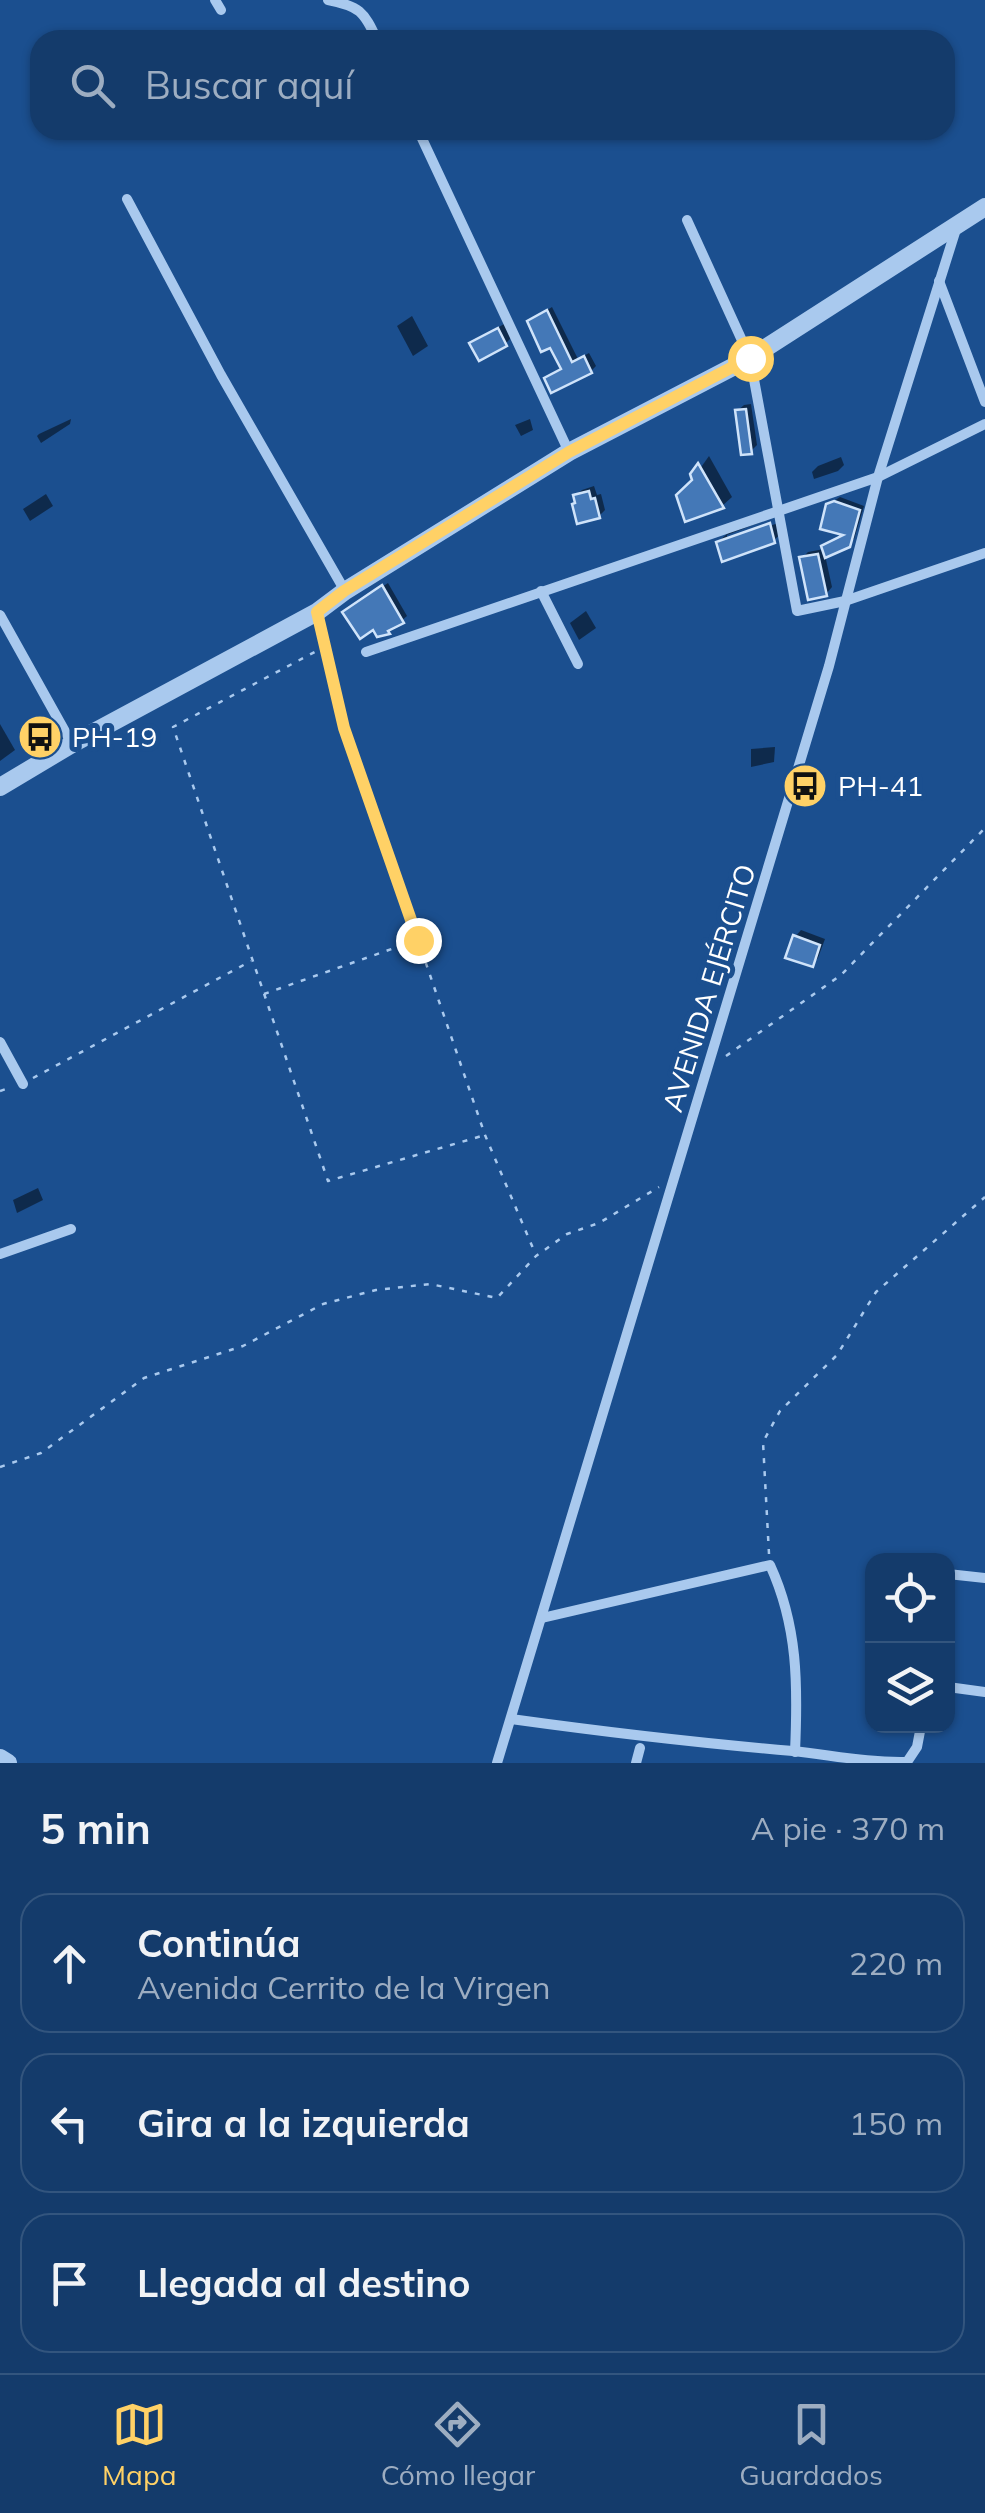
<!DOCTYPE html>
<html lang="es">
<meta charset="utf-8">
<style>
:root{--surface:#143b6b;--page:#1d4271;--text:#f1f3f6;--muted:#9dadc1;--line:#33557e;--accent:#ffd166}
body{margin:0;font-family:Mulish,sans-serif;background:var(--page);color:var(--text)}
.controls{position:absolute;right:30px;bottom:30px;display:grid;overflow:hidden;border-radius:20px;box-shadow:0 2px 8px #0004}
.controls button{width:90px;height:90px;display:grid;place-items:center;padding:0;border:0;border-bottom:2px solid var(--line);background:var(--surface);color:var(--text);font:50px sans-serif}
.stop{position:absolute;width:30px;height:30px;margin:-22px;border:8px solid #ffd166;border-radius:50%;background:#fff}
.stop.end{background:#ffd166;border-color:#fff;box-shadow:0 2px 10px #0008}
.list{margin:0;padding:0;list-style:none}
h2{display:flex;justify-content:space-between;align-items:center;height:130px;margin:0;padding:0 40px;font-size:42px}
h2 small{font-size:32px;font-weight:400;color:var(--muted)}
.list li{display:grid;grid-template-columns:65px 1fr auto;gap:30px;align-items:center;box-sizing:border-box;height:140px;margin:0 20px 20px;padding:0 20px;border:2px solid var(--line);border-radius:30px}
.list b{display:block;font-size:38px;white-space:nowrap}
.list p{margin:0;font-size:32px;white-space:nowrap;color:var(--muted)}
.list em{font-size:32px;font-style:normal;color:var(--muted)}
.icon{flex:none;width:55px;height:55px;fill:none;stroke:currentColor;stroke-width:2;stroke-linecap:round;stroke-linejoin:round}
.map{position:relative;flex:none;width:985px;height:1763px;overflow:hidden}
.search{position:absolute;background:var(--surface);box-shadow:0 2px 8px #0004;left:30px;right:30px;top:30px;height:110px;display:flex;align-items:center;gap:25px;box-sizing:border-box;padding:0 35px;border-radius:30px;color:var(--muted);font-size:38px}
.sheet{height:610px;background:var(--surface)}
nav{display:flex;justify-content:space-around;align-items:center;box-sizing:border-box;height:140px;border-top:2px solid var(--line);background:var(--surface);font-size:28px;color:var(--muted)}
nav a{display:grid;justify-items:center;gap:5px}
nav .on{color:var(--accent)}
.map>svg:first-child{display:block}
.shadow{fill:#0007}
.building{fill:#4478b7;stroke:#cfe3fa;stroke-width:2.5}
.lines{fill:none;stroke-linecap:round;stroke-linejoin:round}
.path{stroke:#a9c9ee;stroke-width:2.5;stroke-dasharray:5 8;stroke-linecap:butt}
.minor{stroke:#a9c9ee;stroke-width:10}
.tertiary{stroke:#a9c9ee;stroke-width:18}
.route{stroke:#ffd166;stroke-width:12}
.labels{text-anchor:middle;stroke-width:10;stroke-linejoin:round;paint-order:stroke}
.poi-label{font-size:28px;fill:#fff;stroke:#1b4f8f;text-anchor:start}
.street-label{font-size:28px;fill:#fff;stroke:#1b4f8f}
</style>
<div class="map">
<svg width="985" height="1763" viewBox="0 0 985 1763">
<rect width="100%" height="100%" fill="#1b4f8f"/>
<!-- shadow -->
<g class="shadow">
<path d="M 552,307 L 578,359 L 589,353 L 596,366 L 591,371 L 547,378 L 563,368 L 551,345 L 530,321 Z"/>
<path d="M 412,316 L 428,346 L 413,356 L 397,326 Z"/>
<path d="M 504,324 L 511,338 L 505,344 L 472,343 Z"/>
<path d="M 751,404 L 757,445 L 751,451 L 737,411 L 744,405 Z"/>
<path d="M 71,419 L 70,424 L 41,443 L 37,436 L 39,434 Z"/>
<path d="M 530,419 L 533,430 L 521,436 L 515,425 Z"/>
<path d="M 709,456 L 732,497 L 722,506 L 692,480 Z"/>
<path d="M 841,457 L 844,465 L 838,471 L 814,479 L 812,472 L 818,466 Z"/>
<path d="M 594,486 L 597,495 L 601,494 L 605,510 L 599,516 L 576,495 L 582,490 Z"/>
<path d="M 46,494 L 53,506 L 30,521 L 23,509 Z"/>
<path d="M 840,497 L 864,506 L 854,539 L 825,555 L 832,587 L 826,594 L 802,558 L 808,552 L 824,549 L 829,541 L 846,534 L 828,505 Z"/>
<path d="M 779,515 L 727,535 L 727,541 L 781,522 L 784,531 L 774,540 L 718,542 L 728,533 Z"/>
<path d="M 388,583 L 407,616 L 388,632 L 350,608 Z"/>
<path d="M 586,611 L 596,628 L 579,640 L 570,623 Z"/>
<path d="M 0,724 L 15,750 L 0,761 Z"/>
<path d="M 775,747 L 774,762 L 751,767 L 751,749 Z"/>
<path d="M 801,930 L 825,939 L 818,958 L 812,964 L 795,937 Z"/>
<path d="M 38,1188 L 43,1200 L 17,1213 L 13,1200 Z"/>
</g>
<!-- building -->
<g class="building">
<path d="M 547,310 L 572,362 L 584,356 L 592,373 L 551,393 L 544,378 L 561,369 L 550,348 L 541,352 L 527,321 Z"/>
<path d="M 498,328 L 507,346 L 479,361 L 469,343 Z"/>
<path d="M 746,409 L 752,454 L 741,455 L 735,410 Z"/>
<path d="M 698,463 L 724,508 L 685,522 L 676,495 L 692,480 L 690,474 Z"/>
<path d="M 589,491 L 591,499 L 595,498 L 600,518 L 577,524 L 572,504 L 575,503 L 573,495 Z"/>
<path d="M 834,501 L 860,510 L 850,547 L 825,558 L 821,546 L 843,535 L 820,529 L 826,504 Z"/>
<path d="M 770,523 L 775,543 L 722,562 L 716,542 Z"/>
<path d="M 818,554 L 827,596 L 808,600 L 799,557 Z"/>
<path d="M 382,585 L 404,623 L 388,631 L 390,634 L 377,637 L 373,630 L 360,639 L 342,612 Z"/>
<path d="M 793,935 L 820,945 L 813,967 L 785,958 Z"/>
</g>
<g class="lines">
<!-- path -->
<g class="path">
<path d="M 321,628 L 345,728 L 485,1135 L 535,1253"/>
<path d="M 326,646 L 173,727 L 328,1181 L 485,1135"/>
<path d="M 264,994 L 417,940"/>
<path d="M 726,1056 L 841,975 L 985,828"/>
<path d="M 33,1078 L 251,961"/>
<path d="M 0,1091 L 12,1087"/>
<path d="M 0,1467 L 41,1453 L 144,1378 L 243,1346 L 323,1304 L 376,1290 L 430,1284 L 497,1298 L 536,1256 L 567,1234 L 599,1223 L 659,1187"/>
<path d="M 769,1554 L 763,1442 L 780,1411 L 837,1355 L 876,1292 L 985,1197"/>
</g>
<!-- minor -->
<g class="minor">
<path d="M 215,0 L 221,10"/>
<path d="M 328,0 C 359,6 364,11 377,40"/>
<path d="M 418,130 L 569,452"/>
<path d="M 127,199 L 221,375 L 345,591"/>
<path d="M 687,220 L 750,358 L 797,611 L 845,601 L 985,553"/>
<path d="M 939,281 L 985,402"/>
<path d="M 541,591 L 578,664"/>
<path d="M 0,615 L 72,744"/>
<path d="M 366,652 L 878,477 L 985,424"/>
<path d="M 0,1042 L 23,1084"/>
<path d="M 0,1254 L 71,1229"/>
<path d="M 948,1574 L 985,1578"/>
<path d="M 542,1618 L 770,1565 C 798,1626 798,1685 795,1752"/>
<path d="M 948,1687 L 985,1692"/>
<path d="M 511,1719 C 605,1732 698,1743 793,1751 C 831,1755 868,1763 907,1762 L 917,1747 L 921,1726"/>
<path d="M 497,1763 L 829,666 L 878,477 L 957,226"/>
<path d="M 636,1763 L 640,1748"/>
</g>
<!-- tertiary -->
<g class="tertiary">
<path d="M 0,787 L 72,744 L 317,612 L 345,591 L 569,452 L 750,358 L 985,207"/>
<path d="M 0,1758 L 8,1763"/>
</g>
</g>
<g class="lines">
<!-- route -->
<path class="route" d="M 418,940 L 344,728 L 317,612 L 344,591 L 569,452 L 750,358"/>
</g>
<!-- icons -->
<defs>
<symbol id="bus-disc" viewBox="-11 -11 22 22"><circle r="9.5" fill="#ffd166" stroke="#1b4f8f"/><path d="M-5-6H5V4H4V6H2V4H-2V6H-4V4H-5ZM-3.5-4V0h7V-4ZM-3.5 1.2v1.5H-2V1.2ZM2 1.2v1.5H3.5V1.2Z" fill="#111"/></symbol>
</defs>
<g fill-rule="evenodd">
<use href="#bus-disc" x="15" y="712" width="50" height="50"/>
<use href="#bus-disc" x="780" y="761" width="50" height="50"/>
</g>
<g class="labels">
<!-- poi labels -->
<g class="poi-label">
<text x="72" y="747">PH-19</text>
<text x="838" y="796">PH-41</text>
</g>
<!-- street labels -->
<g class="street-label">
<text transform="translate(709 988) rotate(-73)" y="10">AVENIDA EJÉRCITO</text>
</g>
</g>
</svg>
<div class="controls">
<button><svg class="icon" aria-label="locate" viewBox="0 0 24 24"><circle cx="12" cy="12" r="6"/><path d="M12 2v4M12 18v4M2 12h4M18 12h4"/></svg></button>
<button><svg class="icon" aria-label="layers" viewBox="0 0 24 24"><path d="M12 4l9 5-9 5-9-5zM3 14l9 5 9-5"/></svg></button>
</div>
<div class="stop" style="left:750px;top:358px"></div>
<div class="stop end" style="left:418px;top:940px"></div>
<div class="search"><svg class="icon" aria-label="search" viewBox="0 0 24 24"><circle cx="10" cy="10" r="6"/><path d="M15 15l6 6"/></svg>Buscar aquí</div>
</div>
<section class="sheet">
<h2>5 min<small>A pie · 370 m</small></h2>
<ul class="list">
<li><svg class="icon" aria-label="ahead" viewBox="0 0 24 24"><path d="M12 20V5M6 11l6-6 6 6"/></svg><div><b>Continúa</b><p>Avenida Cerrito de la Virgen</p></div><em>220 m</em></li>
<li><svg class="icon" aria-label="left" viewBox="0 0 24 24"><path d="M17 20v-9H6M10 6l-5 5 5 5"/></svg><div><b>Gira a la izquierda</b></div><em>150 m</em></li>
<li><svg class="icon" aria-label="arrive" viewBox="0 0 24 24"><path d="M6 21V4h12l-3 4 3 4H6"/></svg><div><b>Llegada al destino</b></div></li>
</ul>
</section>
<nav>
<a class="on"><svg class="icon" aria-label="map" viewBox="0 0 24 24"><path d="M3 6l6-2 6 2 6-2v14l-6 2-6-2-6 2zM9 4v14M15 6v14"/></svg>Mapa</a>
<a><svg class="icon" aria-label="directions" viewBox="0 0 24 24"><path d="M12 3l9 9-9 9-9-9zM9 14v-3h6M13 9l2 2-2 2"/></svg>Cómo llegar</a>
<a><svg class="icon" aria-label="saved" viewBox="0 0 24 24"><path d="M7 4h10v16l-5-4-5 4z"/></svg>Guardados</a>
</nav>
